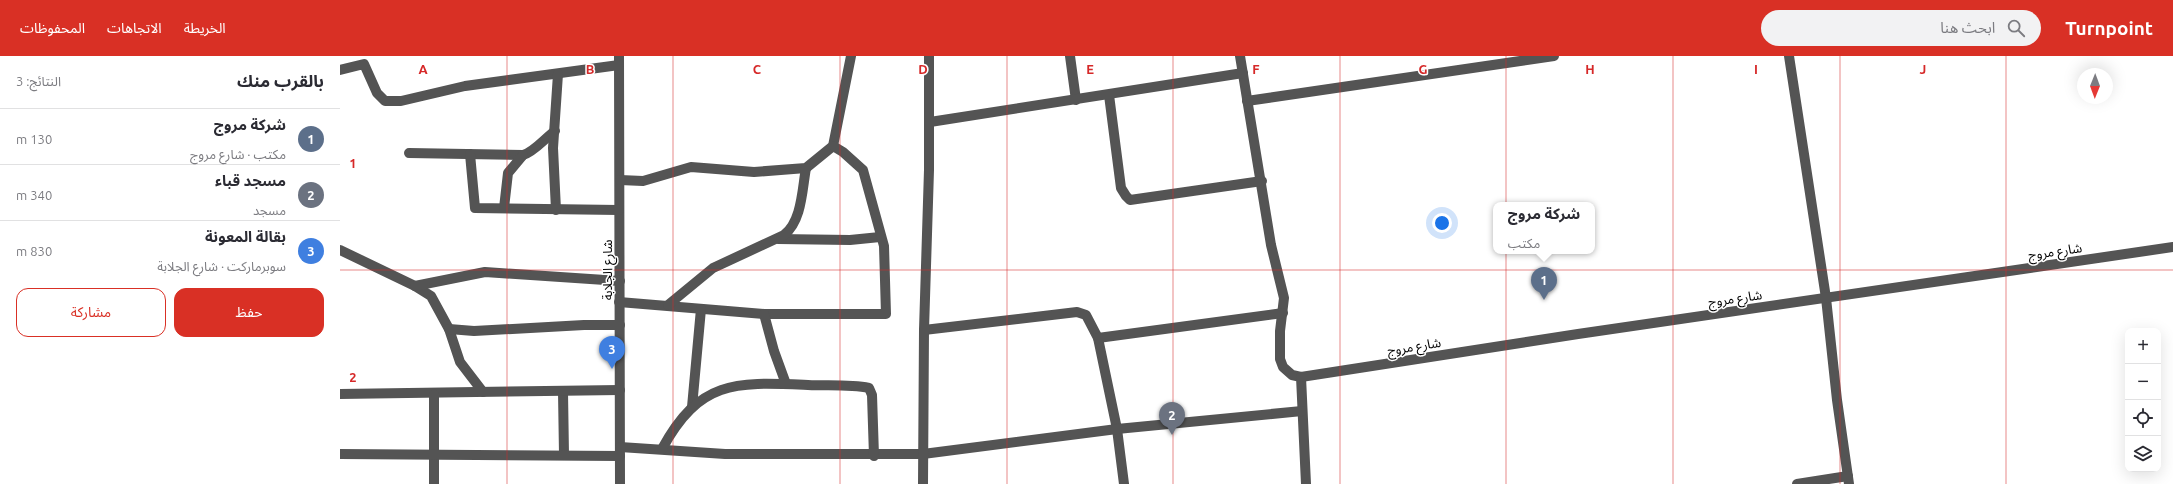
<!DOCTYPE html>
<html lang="ar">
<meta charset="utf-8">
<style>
:root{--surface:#fff;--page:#f2f2f3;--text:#2b2b33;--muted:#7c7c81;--line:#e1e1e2;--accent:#d93025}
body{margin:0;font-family:Ubuntu,"Noto Sans Arabic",sans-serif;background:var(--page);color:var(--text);direction:rtl}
.controls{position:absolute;right:12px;bottom:12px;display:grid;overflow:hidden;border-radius:8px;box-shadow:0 4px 16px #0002}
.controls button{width:36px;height:36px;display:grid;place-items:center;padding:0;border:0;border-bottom:1px solid var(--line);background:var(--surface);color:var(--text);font:20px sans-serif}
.compass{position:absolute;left:1737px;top:12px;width:36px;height:36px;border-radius:50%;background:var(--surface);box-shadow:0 4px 16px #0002;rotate:181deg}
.you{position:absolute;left:1102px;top:167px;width:14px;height:14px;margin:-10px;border:3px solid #fff;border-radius:50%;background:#1a73e8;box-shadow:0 0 0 6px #1a73e833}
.badge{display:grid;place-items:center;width:26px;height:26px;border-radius:50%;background:var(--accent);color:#fff;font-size:13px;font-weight:700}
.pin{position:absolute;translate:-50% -33px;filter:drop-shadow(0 1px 2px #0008)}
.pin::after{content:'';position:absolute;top:21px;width:14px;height:12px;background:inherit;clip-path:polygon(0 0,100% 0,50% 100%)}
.popup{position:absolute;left:1153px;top:146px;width:102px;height:52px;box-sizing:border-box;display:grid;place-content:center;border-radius:8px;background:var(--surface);filter:drop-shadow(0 1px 3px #0005);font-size:13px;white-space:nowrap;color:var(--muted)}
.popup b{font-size:15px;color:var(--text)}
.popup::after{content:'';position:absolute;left:50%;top:100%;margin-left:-8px;border:8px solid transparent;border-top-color:var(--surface)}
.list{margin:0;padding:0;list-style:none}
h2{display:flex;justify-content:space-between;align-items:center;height:52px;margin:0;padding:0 16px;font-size:17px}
h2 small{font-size:13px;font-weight:400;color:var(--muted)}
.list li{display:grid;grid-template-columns:26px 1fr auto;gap:12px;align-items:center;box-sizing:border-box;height:56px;padding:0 16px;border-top:1px solid var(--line)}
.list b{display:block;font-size:15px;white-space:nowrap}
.list p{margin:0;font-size:13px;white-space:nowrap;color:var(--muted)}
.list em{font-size:13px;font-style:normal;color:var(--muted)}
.actions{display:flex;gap:8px;padding:12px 16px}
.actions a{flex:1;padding:9px 0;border:1px solid var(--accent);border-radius:12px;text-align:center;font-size:14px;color:var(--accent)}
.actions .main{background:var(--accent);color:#fff}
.icon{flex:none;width:22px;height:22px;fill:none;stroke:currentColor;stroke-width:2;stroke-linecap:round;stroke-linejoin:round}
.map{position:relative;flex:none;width:1833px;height:428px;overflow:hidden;direction:ltr}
header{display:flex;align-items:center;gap:24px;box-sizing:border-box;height:56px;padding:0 20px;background:var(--accent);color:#fff}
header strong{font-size:19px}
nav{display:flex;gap:22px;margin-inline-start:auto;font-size:14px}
.search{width:280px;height:36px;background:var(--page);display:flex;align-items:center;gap:10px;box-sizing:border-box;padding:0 14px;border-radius:22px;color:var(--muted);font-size:15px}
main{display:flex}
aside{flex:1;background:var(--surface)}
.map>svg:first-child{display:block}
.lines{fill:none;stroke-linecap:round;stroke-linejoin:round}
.minor{stroke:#545454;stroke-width:10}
.grid{fill:none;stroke:#d62828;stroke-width:1;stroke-opacity:0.55}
.labels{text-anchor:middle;stroke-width:3;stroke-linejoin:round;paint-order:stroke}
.street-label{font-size:13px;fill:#000;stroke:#fff}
.grid-label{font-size:13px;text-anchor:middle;font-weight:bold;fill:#d62828;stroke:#fff;stroke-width:3;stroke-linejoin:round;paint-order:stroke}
</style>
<header>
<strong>Turnpoint</strong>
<div class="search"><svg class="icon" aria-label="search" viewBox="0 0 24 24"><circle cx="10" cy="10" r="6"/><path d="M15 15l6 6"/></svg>ابحث هنا</div>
<nav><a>الخريطة</a><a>الاتجاهات</a><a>المحفوظات</a></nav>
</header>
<main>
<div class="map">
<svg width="1833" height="428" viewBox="0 0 1833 428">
<rect width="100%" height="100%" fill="#fff"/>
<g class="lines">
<!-- minor -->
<g class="minor">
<path d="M 279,0 L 280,428"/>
<path d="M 730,0 L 736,44"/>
<path d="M 900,0 L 931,189 L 944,242 L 940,275 L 940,303 L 943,311 L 952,319 L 961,321 L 966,428"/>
<path d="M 1449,0 L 1486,242 L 1497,344 L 1509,428"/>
<path d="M 0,14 L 24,8 L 37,37 L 45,45 L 61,45 L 125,30 L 279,9"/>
<path d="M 769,39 L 781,132 L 786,140 L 790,144 L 922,125"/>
<path d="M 907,45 L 1214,0"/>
<path d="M 590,66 L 903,17"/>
<path d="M 69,97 L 183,99 C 194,96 205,82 215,75"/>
<path d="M 130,98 L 135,152 L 279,154"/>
<path d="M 280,124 L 303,125 L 351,111 L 414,116 L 466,112 L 493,90 L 511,0"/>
<path d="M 164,152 L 168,117 L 183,99"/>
<path d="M 216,154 L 213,92 L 218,18"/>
<path d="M 438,183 L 510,184 L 540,181"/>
<path d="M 0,194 L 75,230 L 91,240 L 109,273 L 120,306 L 143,336"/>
<path d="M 75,230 L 145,216 L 280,225"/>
<path d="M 279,246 L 424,258 L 546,258 L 544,190 L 523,114 L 503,96 L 493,90"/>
<path d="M 328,249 L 373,212 L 444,179 C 462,165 462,134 466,112"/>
<path d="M 424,258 L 434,295 L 446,328"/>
<path d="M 109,273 L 134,275 L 244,269 L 280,269"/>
<path d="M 584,274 L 737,256 L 746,259 L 758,282 L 777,373 L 784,428"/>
<path d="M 758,282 L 943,257"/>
<path d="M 961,321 L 1238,278 L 1833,191"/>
<path d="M 223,336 L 224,399"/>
<path d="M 0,338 L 280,334"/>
<path d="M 94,338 L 94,428"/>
<path d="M 352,351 L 361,253"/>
<path d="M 280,391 L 385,398 L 583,398 L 777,373 L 962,355"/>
<path d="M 322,393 C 360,323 396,326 468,329 C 488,330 510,328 529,332 L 532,339 L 534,400"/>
<path d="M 0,398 L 280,400"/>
<path d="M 583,428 L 584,274 L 589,114 L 589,0"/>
<path d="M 1457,428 L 1508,420"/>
</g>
</g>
<!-- grid -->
<path class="grid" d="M 167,0 L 167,428M 333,0 L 333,428M 500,0 L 500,428M 667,0 L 667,428M 833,0 L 833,428M 1000,0 L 1000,428M 1166,0 L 1166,428M 1333,0 L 1333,428M 1500,0 L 1500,428M 1666,0 L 1666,428M 0,214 L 1833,214"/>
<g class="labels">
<!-- street labels -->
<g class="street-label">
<text transform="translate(1715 195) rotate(-8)" y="5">شارع مروج</text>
<text transform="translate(267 214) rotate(-90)" y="5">شارع الجلابة</text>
<text transform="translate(1395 242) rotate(-8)" y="5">شارع مروج</text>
<text transform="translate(1074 290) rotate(-9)" y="5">شارع مروج</text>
</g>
</g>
<g class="grid-label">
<text x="83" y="18">A</text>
<text x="250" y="18">B</text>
<text x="417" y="18">C</text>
<text x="583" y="18">D</text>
<text x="750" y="18">E</text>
<text x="916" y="18">F</text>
<text x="1083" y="18">G</text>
<text x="1250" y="18">H</text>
<text x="1416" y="18">I</text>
<text x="1583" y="18">J</text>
<text x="13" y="112">1</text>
<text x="13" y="326">2</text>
</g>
</svg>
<div class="controls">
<button>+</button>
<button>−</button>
<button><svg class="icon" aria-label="locate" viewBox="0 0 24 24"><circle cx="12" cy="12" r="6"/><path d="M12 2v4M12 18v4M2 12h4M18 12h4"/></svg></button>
<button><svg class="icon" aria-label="layers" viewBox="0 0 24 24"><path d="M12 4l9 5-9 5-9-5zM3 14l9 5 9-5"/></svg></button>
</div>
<svg class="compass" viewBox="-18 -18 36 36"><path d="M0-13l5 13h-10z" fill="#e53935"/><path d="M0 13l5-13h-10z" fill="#7c7c81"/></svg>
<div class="you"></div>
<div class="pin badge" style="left:1204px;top:244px;background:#5c6f8a">1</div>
<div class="popup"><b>شركة مروج</b>مكتب</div>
<div class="pin badge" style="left:832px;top:379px;background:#6b7280">2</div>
<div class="pin badge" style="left:272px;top:313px;background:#3f7fe0">3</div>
</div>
<aside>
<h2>بالقرب منك<small>النتائج: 3</small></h2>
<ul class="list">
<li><span class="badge" style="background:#5c6f8a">1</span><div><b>شركة مروج</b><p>مكتب · شارع مروج</p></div><em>130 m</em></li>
<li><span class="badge" style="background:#6b7280">2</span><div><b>مسجد قباء</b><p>مسجد</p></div><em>340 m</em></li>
<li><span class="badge" style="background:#3f7fe0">3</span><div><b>بقالة المعونة</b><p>سوبرماركت · شارع الجلابة</p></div><em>830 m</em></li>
</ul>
<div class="actions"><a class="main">حفظ</a><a>مشاركة</a></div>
</aside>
</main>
